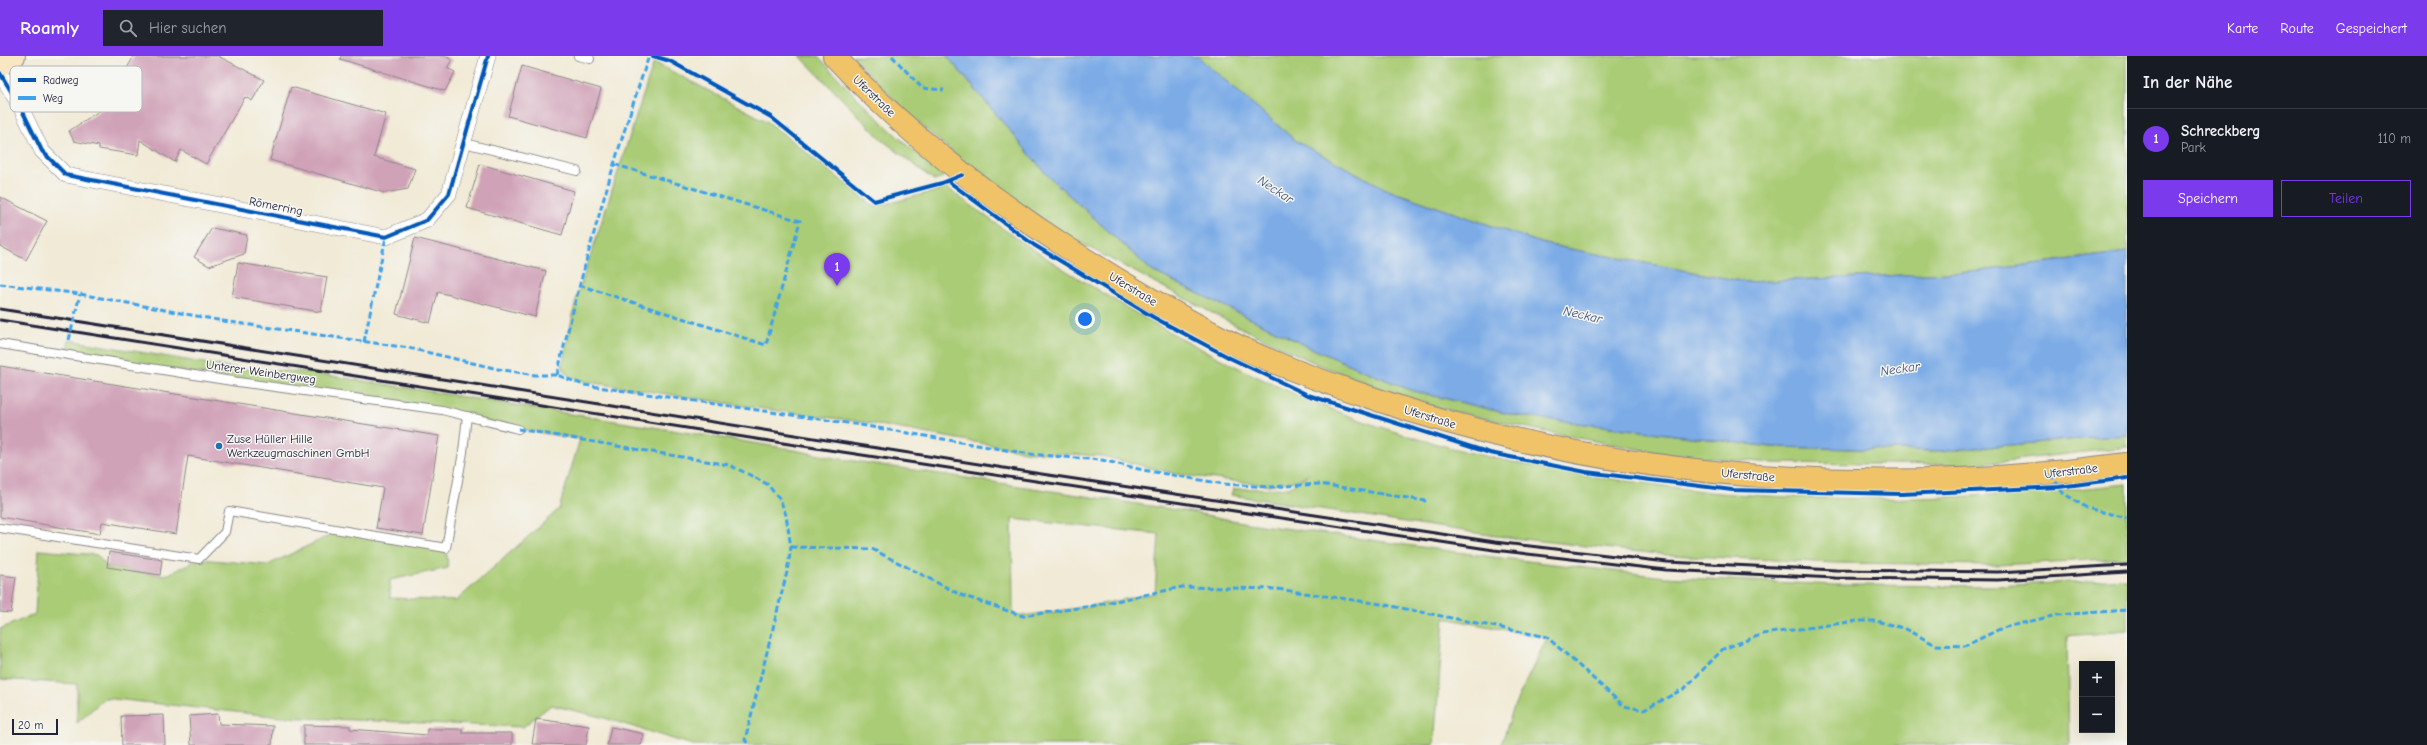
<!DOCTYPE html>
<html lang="de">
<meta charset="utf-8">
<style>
:root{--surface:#171b24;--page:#20242c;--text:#f1f3f6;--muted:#9ea1a6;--line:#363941;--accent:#7c3aed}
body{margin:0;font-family:"Comic Neue",sans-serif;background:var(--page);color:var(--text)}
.controls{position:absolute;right:12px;bottom:12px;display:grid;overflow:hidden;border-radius:0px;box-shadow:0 4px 16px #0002}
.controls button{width:36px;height:36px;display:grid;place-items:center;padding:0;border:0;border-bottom:1px solid var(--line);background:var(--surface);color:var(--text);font:20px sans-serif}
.scale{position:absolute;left:12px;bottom:10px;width:46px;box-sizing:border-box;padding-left:4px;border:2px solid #22223b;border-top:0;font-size:11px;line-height:14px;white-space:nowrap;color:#22223b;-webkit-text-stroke:3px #f6f6f2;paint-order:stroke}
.you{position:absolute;left:1085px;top:263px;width:14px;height:14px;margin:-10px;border:3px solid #fff;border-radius:50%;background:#1a73e8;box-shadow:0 0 0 6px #1a73e833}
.badge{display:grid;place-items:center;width:26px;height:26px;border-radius:50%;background:var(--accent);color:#fff;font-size:13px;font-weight:700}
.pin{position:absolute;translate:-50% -33px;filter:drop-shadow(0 1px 2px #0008)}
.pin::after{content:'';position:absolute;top:21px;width:14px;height:12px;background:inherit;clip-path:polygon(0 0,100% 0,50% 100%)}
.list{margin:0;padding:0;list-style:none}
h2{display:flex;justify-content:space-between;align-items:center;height:52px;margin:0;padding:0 16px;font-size:17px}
h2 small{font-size:13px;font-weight:400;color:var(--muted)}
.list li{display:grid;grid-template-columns:26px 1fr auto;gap:12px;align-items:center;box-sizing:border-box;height:60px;padding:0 16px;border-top:1px solid var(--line)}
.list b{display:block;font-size:15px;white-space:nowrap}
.list p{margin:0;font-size:13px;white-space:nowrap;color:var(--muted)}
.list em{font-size:13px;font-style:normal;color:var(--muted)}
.actions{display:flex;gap:8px;padding:12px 16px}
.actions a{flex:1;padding:9px 0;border:1px solid var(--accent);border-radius:0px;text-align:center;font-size:14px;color:var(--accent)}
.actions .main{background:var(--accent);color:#fff}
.icon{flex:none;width:22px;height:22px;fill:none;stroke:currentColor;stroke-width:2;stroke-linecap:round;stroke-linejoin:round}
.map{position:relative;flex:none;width:2127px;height:689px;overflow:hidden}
header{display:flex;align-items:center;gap:24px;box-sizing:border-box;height:56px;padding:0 20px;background:var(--accent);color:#fff}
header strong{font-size:19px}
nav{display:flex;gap:22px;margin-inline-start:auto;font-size:14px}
.search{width:280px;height:36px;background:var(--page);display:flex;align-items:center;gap:10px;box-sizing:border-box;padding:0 14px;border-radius:0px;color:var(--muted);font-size:15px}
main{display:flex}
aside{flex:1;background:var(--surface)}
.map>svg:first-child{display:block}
.green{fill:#aacc76;stroke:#667758;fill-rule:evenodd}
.water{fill:#7babe6;stroke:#4e6690}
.building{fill:#d0a2b8}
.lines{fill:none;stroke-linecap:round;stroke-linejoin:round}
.lane-casing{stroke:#8a8688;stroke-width:10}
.street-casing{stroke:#8a8688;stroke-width:16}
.secondary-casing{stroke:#8a8688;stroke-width:24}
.primary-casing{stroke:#8a8688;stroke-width:24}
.lane{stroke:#fff;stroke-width:8}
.street{stroke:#fff;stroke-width:15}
.secondary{stroke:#f9e7c3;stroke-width:22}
.primary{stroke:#f1c369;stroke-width:22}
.rail{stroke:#22223b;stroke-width:3}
.quiet{stroke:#3ea2ec;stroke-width:3;stroke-dasharray:6 3;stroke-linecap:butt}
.cycleway-casing{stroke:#f6f6f2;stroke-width:6}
.cycleway{stroke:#0057b8;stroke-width:4}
.poi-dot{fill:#1f6fb2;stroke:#f6f6f2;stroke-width:1.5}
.labels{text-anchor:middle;stroke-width:3;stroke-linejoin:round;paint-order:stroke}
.street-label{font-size:12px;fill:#22223b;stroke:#f6f6f2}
.poi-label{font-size:12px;fill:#22223b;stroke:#f6f6f2;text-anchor:start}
.water-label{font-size:13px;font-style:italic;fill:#415277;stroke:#f6f6f2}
.key{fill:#f6f6f2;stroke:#b6b6bb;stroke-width:1}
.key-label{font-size:11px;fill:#22223b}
</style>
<header>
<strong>Roamly</strong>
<div class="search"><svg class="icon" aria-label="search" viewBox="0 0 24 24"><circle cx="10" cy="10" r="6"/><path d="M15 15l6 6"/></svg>Hier suchen</div>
<nav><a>Karte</a><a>Route</a><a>Gespeichert</a></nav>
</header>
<main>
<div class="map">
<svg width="2127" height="689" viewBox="0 0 2127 689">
<rect width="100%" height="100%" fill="#f6f6f2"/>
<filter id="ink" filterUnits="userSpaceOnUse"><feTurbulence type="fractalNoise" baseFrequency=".025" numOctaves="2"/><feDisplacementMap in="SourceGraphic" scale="8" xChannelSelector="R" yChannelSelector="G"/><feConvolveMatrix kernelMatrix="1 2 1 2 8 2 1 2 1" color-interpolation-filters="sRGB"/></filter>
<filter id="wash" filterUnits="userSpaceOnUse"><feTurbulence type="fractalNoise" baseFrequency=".012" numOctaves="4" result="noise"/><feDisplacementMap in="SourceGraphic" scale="16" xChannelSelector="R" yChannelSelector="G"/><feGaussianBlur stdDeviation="0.9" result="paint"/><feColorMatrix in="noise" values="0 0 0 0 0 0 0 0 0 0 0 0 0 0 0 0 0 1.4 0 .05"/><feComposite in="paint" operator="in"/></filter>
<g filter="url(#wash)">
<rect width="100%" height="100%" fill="#f1ead6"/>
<!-- green -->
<g class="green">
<path d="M 800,0 L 818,0 C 857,43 898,84 944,120 L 935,125 L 881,83 Z"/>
<path d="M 852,0 L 947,0 L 1048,120 L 1152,215 L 1313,293 L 1410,334 L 1513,359 L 1772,391 L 1940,395 L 2127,379 L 2127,391 L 1972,409 L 1773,407 L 1671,399 L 1546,376 L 1421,348 L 1317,308 L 1237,270 L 1069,181 L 992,130 L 908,58 Z"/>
<path d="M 1197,0 L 2127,0 L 2127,196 L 1972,216 L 1746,226 L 1544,188 L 1388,134 L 1296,85 Z"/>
<path d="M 654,6 L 768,66 L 875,151 L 947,132 C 976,152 1004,175 1034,194 C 1128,255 1228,312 1333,354 C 1433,393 1538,414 1644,427 C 1673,431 1702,436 1732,438 C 1863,447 1996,442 2127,428 L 2127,502 L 1998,509 L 1836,507 L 1668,499 L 1496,480 L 1231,439 L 1233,433 L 1289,432 L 1310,417 L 1295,425 L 1269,429 L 1181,419 L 1102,400 L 1031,396 L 862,366 L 771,354 L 582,325 C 571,322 566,320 562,310 L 576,244 Z"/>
<path d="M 69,284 L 239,313 L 307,316 L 778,391 L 835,402 L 1190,456 L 1247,467 L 1493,501 L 1665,521 L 1835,529 L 1997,530 L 2127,523 L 2127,575 L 2067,580 L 2069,689 L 1501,689 L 1515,648 L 1547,582 L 1444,562 L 1434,689 L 693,689 L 601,661 L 551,649 L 523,671 L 282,661 L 105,642 L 77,667 L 77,628 L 0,623 L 0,573 L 35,558 L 39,494 L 97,499 L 107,511 L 160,519 L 169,518 L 199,503 L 268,509 L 341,474 L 446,492 L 448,512 L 390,524 L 390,542 L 456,545 L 559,453 L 580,383 L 518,373 L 442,354 L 67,298 ZM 1012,463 L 1159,478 L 1155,537 L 1092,550 L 1023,560 L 1013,557 Z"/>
</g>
<!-- water -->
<path class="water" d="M 947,0 L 1197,0 L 1296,85 L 1388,134 L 1544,188 L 1746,226 L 1972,216 L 2127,196 L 2127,379 L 1940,395 L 1772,391 L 1513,359 L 1410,334 L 1313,293 L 1152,215 L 1048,120 Z"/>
<g id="blocks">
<!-- building -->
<g class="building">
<path d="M 134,0 L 218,0 L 264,24 L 252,45 L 245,41 L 206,108 L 181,94 L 175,106 L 140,84 L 138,99 L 99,93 L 99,90 L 74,85 L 69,75 L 105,51 Z"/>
<path d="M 341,0 L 445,0 L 452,4 L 447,12 L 455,16 L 445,35 L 340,3 Z"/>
<path d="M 522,10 L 601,33 L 587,82 L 508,60 Z"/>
<path d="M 291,31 L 386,58 L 374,101 L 415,113 L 408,133 L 385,137 L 270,104 Z"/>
<path d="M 480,108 L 574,135 L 562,179 L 467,152 Z"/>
<path d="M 0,141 L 47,165 L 26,204 L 0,190 Z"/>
<path d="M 212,172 L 247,179 L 244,198 L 209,210 L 194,201 Z"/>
<path d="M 415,182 L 546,215 L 535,261 L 438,236 L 430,267 L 396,258 Z"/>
<path d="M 238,207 L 327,221 L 321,256 L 232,241 Z"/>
<path d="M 0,310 L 439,380 L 423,479 L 376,472 L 383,432 L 188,400 L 176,478 L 102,466 L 100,478 L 0,461 Z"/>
<path d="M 109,496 L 162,504 L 160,519 L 107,511 Z"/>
<path d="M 0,519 L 16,521 L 11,557 L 0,556 Z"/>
<path d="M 218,658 L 219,668 L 273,670 L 272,689 L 191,689 L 189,660 Z"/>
<path d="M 164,659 L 165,689 L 122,689 L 121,660 Z"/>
<path d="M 536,663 L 589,670 L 586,689 L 532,688 Z"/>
<path d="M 304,669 L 350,670 L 350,673 L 427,679 L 427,673 L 462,673 L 462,677 L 512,677 L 512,689 L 304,689 Z"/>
<path d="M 611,671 L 644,678 L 641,689 L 607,689 Z"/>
</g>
</g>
</g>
<g filter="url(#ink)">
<use href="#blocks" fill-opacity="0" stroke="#8a8688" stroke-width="1"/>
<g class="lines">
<defs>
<g id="lane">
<path d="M 578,0 L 590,3"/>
<path d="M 464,87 L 577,115"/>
<path d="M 0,288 L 238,326 L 442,354 L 518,373"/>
<path d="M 0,472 L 199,503 L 225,476 L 229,455 L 446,492 L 463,396 L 467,360"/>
</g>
<path id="street" d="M 0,17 L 20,50 L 42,95 L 66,119 L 386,181 L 427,164 L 449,138 L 488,0"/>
<path id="secondary" d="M 0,9 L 14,0"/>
<path id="primary" d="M 834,0 C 903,75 983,137 1069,193 C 1122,227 1177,260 1234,288 C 1276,309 1321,325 1366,340 C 1610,425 1872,442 2127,408"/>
</defs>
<!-- lane casing -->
<use href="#lane" class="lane-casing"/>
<!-- street casing -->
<use href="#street" class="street-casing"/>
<!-- secondary casing -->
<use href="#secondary" class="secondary-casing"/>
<!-- primary casing -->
<use href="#primary" class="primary-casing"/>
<!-- lane -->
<use href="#lane" class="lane"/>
<!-- street -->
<use href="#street" class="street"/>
<!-- secondary -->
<use href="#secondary" class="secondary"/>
<!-- primary -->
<use href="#primary" class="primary"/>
<!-- rail -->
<g class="rail">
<path d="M 0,253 L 1035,417 L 1495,486 L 1667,506 L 1836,514 L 1998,516 L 2127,509"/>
<path d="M 0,264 L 776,386 L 1494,494 L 1666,514 L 1835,522 L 1998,524 L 2127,516"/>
</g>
<!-- quiet -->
<g class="quiet">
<path d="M 892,0 L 922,32 L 944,34"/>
<path d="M 0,228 L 80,238 L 223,265 L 409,292 L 498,313 L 535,319 L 557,319 L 584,329 L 861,369 L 1030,398 L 1102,404 L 1143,414 L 1224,428 L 1269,431 L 1320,428 L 1426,445"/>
<path d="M 579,229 L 766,289 L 800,165 L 613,108"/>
<path d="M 69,284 L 80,238"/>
<path d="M 364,286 L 386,181"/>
<path d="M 557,319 C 583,211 613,105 649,0"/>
<path d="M 518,373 L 729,409 L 748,418 L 767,428 L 780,443 L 786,459 L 791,491 L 787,516 L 745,684 L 749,689"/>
<path d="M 2051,418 L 2063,437 L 2087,452 L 2127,462"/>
<path d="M 791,491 L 872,493 L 961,539 L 1023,560 L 1092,550 L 1182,531 L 1277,533 L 1381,548 L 1547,581 L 1624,650 L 1644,654 L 1685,632 L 1723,593 L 1763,578 L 1857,565 L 1876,565 L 1903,572 L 1936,589 L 1965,590 L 2002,572 L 2057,559 L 2127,554"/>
</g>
<defs>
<g id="cycleway">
<path d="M 653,0 L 670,5 L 771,61 L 874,145 L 942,127 L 962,119"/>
<path d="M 0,17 L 20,50 L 42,95 L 66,119 L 386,181 L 427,164 L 449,138 L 488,0"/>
<path d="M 948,125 L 1034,189 L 1153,261 L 1230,302 L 1308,339 L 1490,397 L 1586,416 L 1732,434 L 1901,438 L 2059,431 L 2127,422"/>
</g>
</defs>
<!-- cycleway casing -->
<use href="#cycleway" class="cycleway-casing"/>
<!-- cycleway -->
<use href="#cycleway" class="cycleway"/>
</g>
</g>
<!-- markers -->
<circle class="poi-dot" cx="219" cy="390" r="4"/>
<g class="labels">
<!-- street labels -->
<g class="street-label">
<text transform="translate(874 40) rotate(44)" y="4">Uferstraße</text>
<text transform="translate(276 150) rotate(11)" y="4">Römerring</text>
<text transform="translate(1133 233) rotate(31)" y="4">Uferstraße</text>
<text transform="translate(261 316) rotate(8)" y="4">Unterer Weinbergweg</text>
<text transform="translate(1430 361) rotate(17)" y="4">Uferstraße</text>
<text transform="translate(2071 415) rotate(-7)" y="4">Uferstraße</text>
<text transform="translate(1748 419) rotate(5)" y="4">Uferstraße</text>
</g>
<!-- poi labels -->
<g class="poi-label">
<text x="227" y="387">Zuse Hüller Hille<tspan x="227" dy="14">Werkzeugmaschinen GmbH</tspan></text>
</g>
<!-- water labels -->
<g class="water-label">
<text transform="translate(1276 133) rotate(33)" y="5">Neckar</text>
<text transform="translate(1583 258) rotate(13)" y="5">Neckar</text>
<text transform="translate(1900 312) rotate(-8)" y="5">Neckar</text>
</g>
</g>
<!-- legend -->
<rect x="10" y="10" width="132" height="46" rx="6" class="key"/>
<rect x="18" y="22" width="18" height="4" fill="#0057b8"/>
<rect x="18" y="40" width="18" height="4" fill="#3ea2ec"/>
<g class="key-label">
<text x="43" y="28">Radweg</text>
<text x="43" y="46">Weg</text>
</g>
</svg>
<div class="controls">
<button>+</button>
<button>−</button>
</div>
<div class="scale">20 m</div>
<div class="you"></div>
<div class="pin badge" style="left:837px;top:230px">1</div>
</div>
<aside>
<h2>In der Nähe<small></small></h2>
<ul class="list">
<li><span class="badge">1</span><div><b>Schreckberg</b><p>Park</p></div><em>110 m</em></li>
</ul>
<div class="actions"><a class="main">Speichern</a><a>Teilen</a></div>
</aside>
</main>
